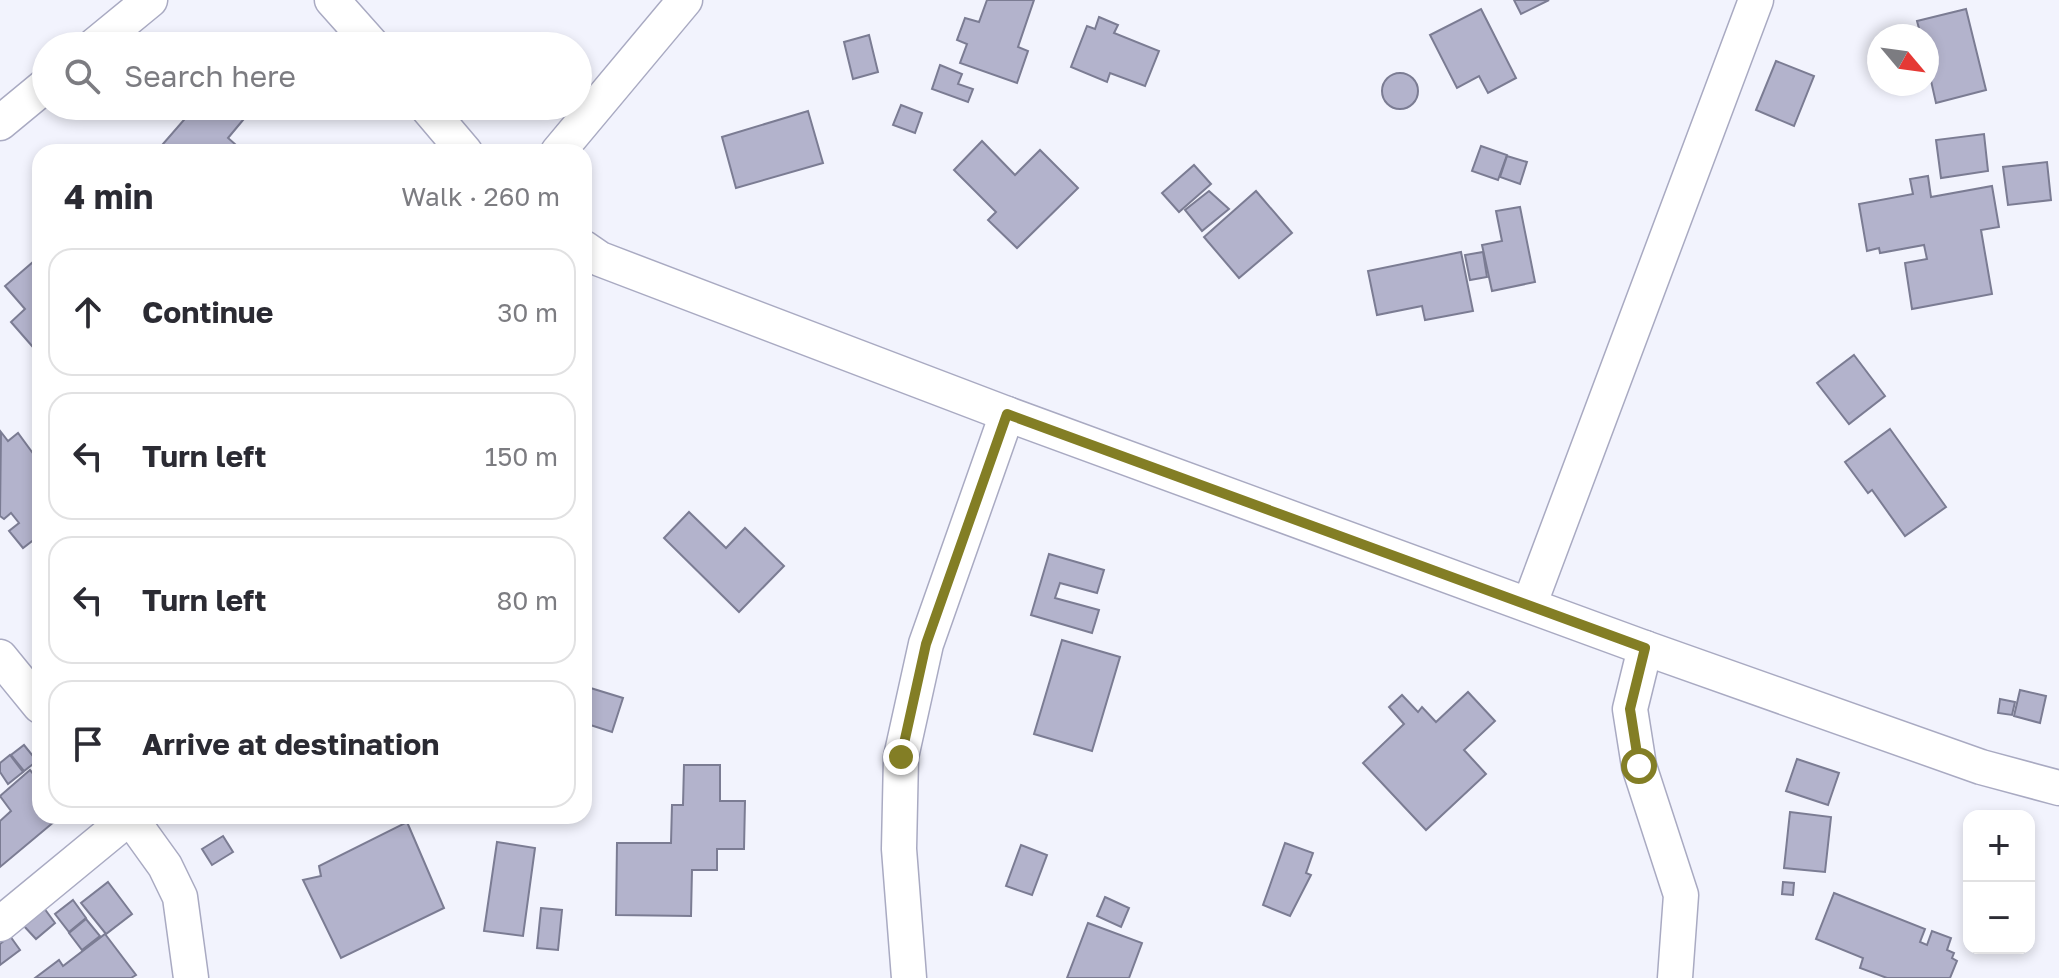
<!DOCTYPE html>
<meta charset="utf-8">
<style>
:root{--surface:#fff;--page:#f7f7f7;--text:#2b2b33;--muted:#7c7c81;--line:#e1e1e2}
body{margin:0;font-family:"Golos Text",sans-serif;background:var(--page);color:var(--text)}
.controls{position:absolute;right:24px;bottom:24px;display:grid;overflow:hidden;border-radius:16px;box-shadow:0 4px 12px #0003}
.controls button{width:72px;height:72px;display:grid;place-items:center;padding:0;border:0;border-bottom:2px solid var(--line);background:var(--surface);color:var(--text);font:40px sans-serif}
.compass{position:absolute;left:1867px;top:24px;width:72px;height:72px;border-radius:50%;background:var(--surface);box-shadow:0 4px 12px #0003;rotate:119deg}
.stop{position:absolute;width:24px;height:24px;margin:-18px;border:6px solid #837e25;border-radius:50%;background:#fff}
.stop.end{background:#837e25;border-color:#fff;box-shadow:0 2px 8px #0008}
.list{margin:0;padding:0;list-style:none}
h2{display:flex;justify-content:space-between;align-items:center;height:104px;margin:0;padding:0 32px;font-size:34px}
h2 small{font-size:26px;font-weight:400;color:var(--muted)}
.list li{display:grid;grid-template-columns:52px 1fr auto;gap:24px;align-items:center;box-sizing:border-box;height:128px;margin:0 16px 16px;padding:0 16px;border:2px solid var(--line);border-radius:24px}
.list b{display:block;font-size:30px;white-space:nowrap}
.list em{font-size:26px;font-style:normal;color:var(--muted)}
.icon{flex:none;width:44px;height:44px;fill:none;stroke:currentColor;stroke-width:2;stroke-linecap:round;stroke-linejoin:round}
.map{position:relative;flex:none;width:2059px;height:978px;overflow:hidden}
.search{position:absolute;background:var(--surface);box-shadow:0 4px 12px #0003;left:32px;top:32px;width:560px;height:88px;display:flex;align-items:center;gap:20px;box-sizing:border-box;padding:0 28px;border-radius:44px;color:var(--muted);font-size:30px}
.panel{position:absolute;background:var(--surface);box-shadow:0 4px 12px #0003;left:32px;top:144px;width:560px;height:680px;border-radius:24px}
.map>svg:first-child{display:block}
.building{fill:#b3b3cc;stroke:#7b7c93;stroke-width:2}
.lines{fill:none;stroke-linecap:round;stroke-linejoin:round}
.minor-casing{stroke:#a9aac2;stroke-width:37}
.minor{stroke:#fff;stroke-width:34}
.route{stroke:#837e25;stroke-width:10}
</style>
<div class="map">
<svg width="2059" height="978" viewBox="0 0 2059 978">
<rect width="100%" height="100%" fill="#f2f3fd"/>
<!-- building -->
<g class="building">
<path d="M 987,0 L 1034,0 L 1018,47 L 1028,51 L 1017,83 L 960,63 L 967,44 L 957,40 L 965,18 L 979,22 Z"/>
<path d="M 1514,0 L 1549,0 L 1521,14 Z"/>
<path d="M 1481,9 L 1516,78 L 1488,93 L 1479,76 L 1457,88 L 1430,35 Z"/>
<path d="M 1966,9 L 1986,90 L 1936,103 L 1927,63 L 1927,36 L 1921,36 L 1917,21 Z"/>
<path d="M 1099,17 L 1118,25 L 1114,33 L 1159,51 L 1145,86 L 1110,73 L 1107,82 L 1071,67 L 1087,26 L 1095,29 Z"/>
<path d="M 869,35 L 878,72 L 853,79 L 844,42 Z"/>
<path d="M 1776,61 L 1814,76 L 1794,126 L 1756,110 Z"/>
<path d="M 940,65 L 962,74 L 958,84 L 973,89 L 968,102 L 932,89 Z"/>
<circle cx="1400" cy="91" r="18"/>
<path d="M 901,105 L 922,113 L 915,133 L 893,125 Z"/>
<path d="M 196,106 L 227,106 L 243,120 L 228,138 L 244,152 L 156,152 Z"/>
<path d="M 808,111 L 823,163 L 736,188 L 722,137 Z"/>
<path d="M 1984,134 L 1988,171 L 1941,178 L 1936,140 Z"/>
<path d="M 982,141 L 1015,175 L 1040,150 L 1078,188 L 1017,248 L 988,220 L 996,212 L 954,170 Z"/>
<path d="M 1481,146 L 1507,155 L 1498,180 L 1472,171 Z"/>
<path d="M 1507,156 L 1527,162 L 1520,184 L 1500,177 Z"/>
<path d="M 2047,162 L 2051,200 L 2008,205 L 2003,167 Z"/>
<path d="M 1194,165 L 1211,184 L 1179,212 L 1162,193 Z"/>
<path d="M 1928,176 L 1931,197 L 1992,186 L 1999,227 L 1981,230 L 1992,294 L 1912,309 L 1905,263 L 1927,259 L 1924,245 L 1880,253 L 1879,248 L 1867,251 L 1859,204 L 1913,194 L 1910,179 Z"/>
<path d="M 1209,191 L 1229,209 L 1202,231 L 1185,210 Z"/>
<path d="M 1256,191 L 1292,233 L 1239,278 L 1204,237 Z"/>
<path d="M 1520,207 L 1535,282 L 1492,291 L 1482,245 L 1502,241 L 1496,211 Z"/>
<path d="M 1461,252 L 1473,311 L 1425,320 L 1422,306 L 1377,315 L 1368,271 Z"/>
<path d="M 1483,252 L 1487,277 L 1470,280 L 1465,255 Z"/>
<path d="M 33,262 L 40,270 L 40,339 L 32,346 L 11,322 L 25,309 L 5,286 Z"/>
<path d="M 1854,355 L 1885,396 L 1849,424 L 1817,383 Z"/>
<path d="M 1890,429 L 1946,507 L 1905,536 L 1872,490 L 1868,493 L 1845,462 Z"/>
<path d="M 1,432 L 8,441 L 18,433 L 40,463 L 40,535 L 23,548 L 9,531 L 19,523 L 11,513 L 4,519 L 0,516 Z"/>
<path d="M 689,512 L 726,548 L 745,528 L 784,566 L 739,612 L 664,538 Z"/>
<path d="M 1049,554 L 1104,570 L 1097,593 L 1060,583 L 1055,598 L 1099,610 L 1092,633 L 1031,615 Z"/>
<path d="M 1062,640 L 1120,657 L 1092,751 L 1034,734 Z"/>
<path d="M 584,686 L 623,698 L 612,732 L 584,723 Z"/>
<path d="M 2020,690 L 2046,696 L 2040,723 L 2014,716 Z"/>
<path d="M 1468,692 L 1495,721 L 1464,750 L 1486,774 L 1426,830 L 1363,763 L 1404,724 L 1389,707 L 1402,695 L 1418,712 L 1422,707 L 1436,722 Z"/>
<path d="M 2000,699 L 2015,702 L 2012,715 L 1998,713 Z"/>
<path d="M 24,745 L 37,761 L 24,771 L 11,755 Z"/>
<path d="M 10,755 L 23,772 L 8,784 L 0,772 L 0,763 Z"/>
<path d="M 1797,759 L 1839,773 L 1828,805 L 1786,791 Z"/>
<path d="M 684,765 L 720,765 L 720,801 L 745,801 L 744,849 L 717,849 L 717,870 L 692,870 L 691,916 L 616,915 L 617,843 L 671,843 L 672,805 L 683,805 Z"/>
<path d="M 30,770 L 40,782 L 40,816 L 61,816 L 0,867 L 0,821 L 11,811 L 0,796 Z"/>
<path d="M 1790,812 L 1831,817 L 1825,872 L 1784,868 Z"/>
<path d="M 407,822 L 444,908 L 341,958 L 303,880 L 321,876 L 319,866 Z"/>
<path d="M 223,836 L 233,852 L 212,865 L 202,849 Z"/>
<path d="M 497,842 L 535,848 L 523,936 L 484,931 Z"/>
<path d="M 1285,843 L 1313,853 L 1306,873 L 1311,875 L 1290,916 L 1263,905 Z"/>
<path d="M 1021,845 L 1047,855 L 1032,895 L 1006,886 Z"/>
<path d="M 108,882 L 132,914 L 106,934 L 81,903 Z"/>
<path d="M 1783,882 L 1794,883 L 1793,895 L 1782,894 Z"/>
<path d="M 1834,893 L 1925,929 L 1920,942 L 1927,945 L 1932,931 L 1951,938 L 1947,950 L 1954,953 L 1952,958 L 1957,961 L 1950,978 L 1887,978 L 1860,968 L 1863,958 L 1816,939 Z"/>
<path d="M 1105,897 L 1129,908 L 1121,927 L 1097,916 Z"/>
<path d="M 73,900 L 86,918 L 69,932 L 55,914 Z"/>
<path d="M 44,908 L 55,923 L 36,939 L 23,925 Z"/>
<path d="M 541,908 L 562,910 L 558,950 L 537,948 Z"/>
<path d="M 86,919 L 100,936 L 82,950 L 69,933 Z"/>
<path d="M 1088,923 L 1142,943 L 1129,978 L 1067,978 Z"/>
<path d="M 105,934 L 136,975 L 131,978 L 35,978 L 59,960 L 63,966 Z"/>
<path d="M 10,936 L 20,950 L 0,965 L 0,944 Z"/>
</g>
<g class="lines">
<defs>
<g id="minor">
<path d="M 332,0 L 373,46"/>
<path d="M 94,46 L 150,0"/>
<path d="M 426,106 L 465,152"/>
<path d="M 0,123 L 46,85"/>
<path d="M 558,152 L 685,0"/>
<path d="M 584,248 L 600,259 L 1007,414 L 1645,648 L 1981,767 L 2059,788"/>
<path d="M 1530,603 L 1756,0"/>
<path d="M 1645,648 L 1630,709 L 1639,766 L 1681,895 L 1675,978"/>
<path d="M 0,657 L 40,706"/>
<path d="M 129,816 L 165,866 L 180,897 L 191,978"/>
<path d="M 0,924 L 130,817"/>
<path d="M 909,978 L 899,849 L 901,757 L 926,644 L 1007,414"/>
</g>
</defs>
<!-- minor casing -->
<use href="#minor" class="minor-casing"/>
<!-- minor -->
<use href="#minor" class="minor"/>
</g>
<g class="lines">
<!-- route -->
<path class="route" d="M 901,757 L 926,644 L 1007,414 L 1645,648 L 1630,709 L 1639,766"/>
</g>
</svg>
<div class="controls">
<button>+</button>
<button>−</button>
</div>
<svg class="compass" viewBox="-18 -18 36 36"><path d="M0-13l5 13h-10z" fill="#e53935"/><path d="M0 13l5-13h-10z" fill="#7c7c81"/></svg>
<div class="stop" style="left:1639px;top:766px"></div>
<div class="stop end" style="left:901px;top:757px"></div>
<div class="search"><svg class="icon" aria-label="search" viewBox="0 0 24 24"><circle cx="10" cy="10" r="6"/><path d="M15 15l6 6"/></svg>Search here</div>
<section class="panel">
<h2>4 min<small>Walk · 260 m</small></h2>
<ul class="list">
<li><svg class="icon" aria-label="ahead" viewBox="0 0 24 24"><path d="M12 20V5M6 11l6-6 6 6"/></svg><div><b>Continue</b></div><em>30 m</em></li>
<li><svg class="icon" aria-label="left" viewBox="0 0 24 24"><path d="M17 20v-9H6M10 6l-5 5 5 5"/></svg><div><b>Turn left</b></div><em>150 m</em></li>
<li><svg class="icon" aria-label="left" viewBox="0 0 24 24"><path d="M17 20v-9H6M10 6l-5 5 5 5"/></svg><div><b>Turn left</b></div><em>80 m</em></li>
<li><svg class="icon" aria-label="arrive" viewBox="0 0 24 24"><path d="M6 21V4h12l-3 4 3 4H6"/></svg><div><b>Arrive at destination</b></div></li>
</ul>
</section>
</div>
